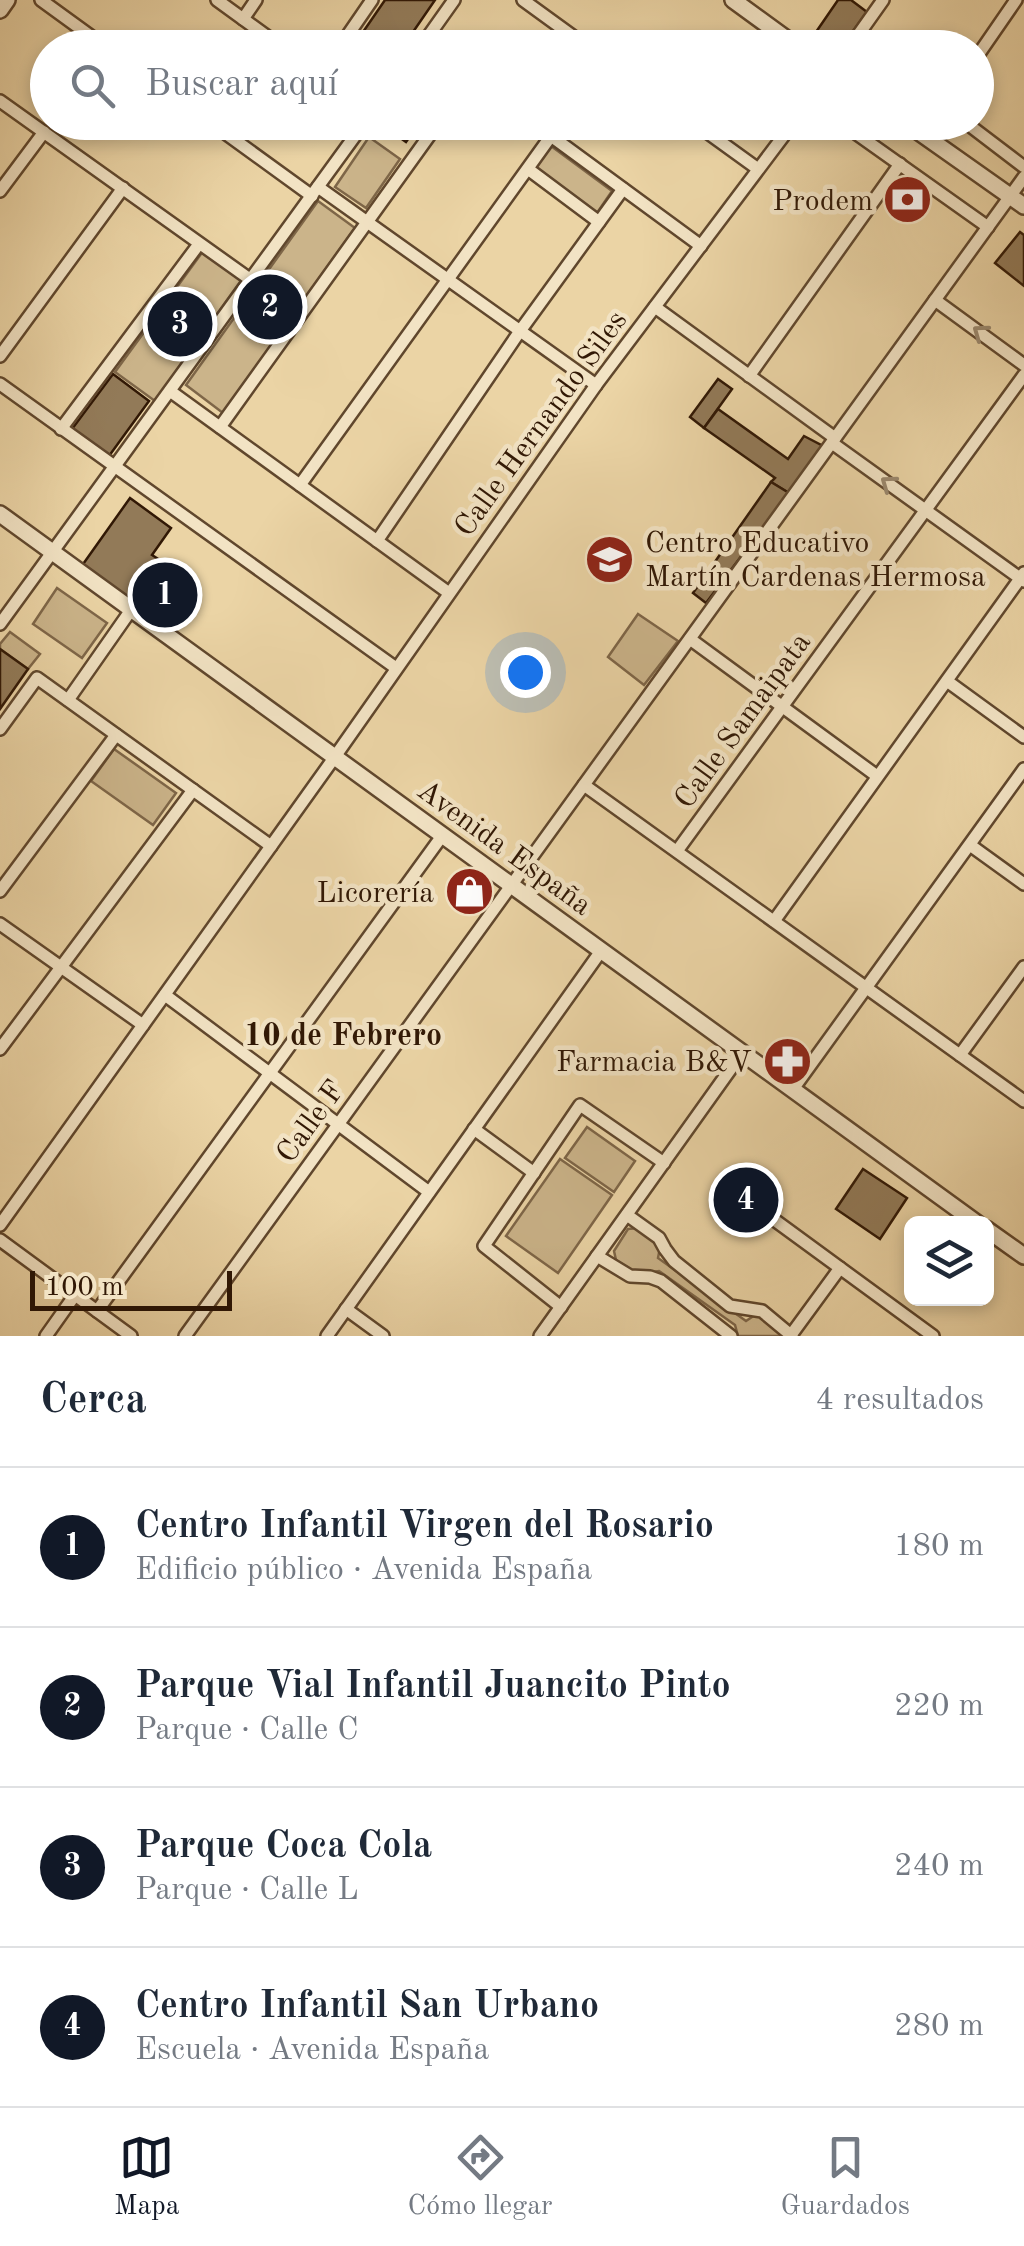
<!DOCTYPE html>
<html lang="es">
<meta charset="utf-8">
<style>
:root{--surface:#fff;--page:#f6f6f7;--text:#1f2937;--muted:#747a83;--line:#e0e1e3;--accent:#111827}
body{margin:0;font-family:"Old Standard TT",serif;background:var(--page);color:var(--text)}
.controls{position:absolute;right:30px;bottom:30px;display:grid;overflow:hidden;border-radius:15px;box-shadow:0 5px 15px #0003}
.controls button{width:90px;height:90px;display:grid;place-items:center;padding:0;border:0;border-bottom:2px solid var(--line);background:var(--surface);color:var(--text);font:50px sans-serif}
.scale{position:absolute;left:30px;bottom:25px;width:202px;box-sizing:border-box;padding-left:10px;border:5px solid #311805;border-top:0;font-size:28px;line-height:35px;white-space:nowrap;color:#311805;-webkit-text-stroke:8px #f2e3c4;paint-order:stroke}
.you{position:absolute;left:525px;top:672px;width:35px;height:35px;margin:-25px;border:8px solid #fff;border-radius:50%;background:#1a73e8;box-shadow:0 0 0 15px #1a73e833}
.badge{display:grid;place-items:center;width:65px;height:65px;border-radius:50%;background:var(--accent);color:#fff;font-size:32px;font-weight:700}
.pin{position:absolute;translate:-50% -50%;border:5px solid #fff;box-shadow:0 2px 10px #0006}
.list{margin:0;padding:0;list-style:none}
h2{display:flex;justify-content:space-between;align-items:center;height:130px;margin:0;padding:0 40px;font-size:42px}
h2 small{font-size:32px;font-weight:400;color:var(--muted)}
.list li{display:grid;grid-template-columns:65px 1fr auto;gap:30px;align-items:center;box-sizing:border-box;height:160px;padding:0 40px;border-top:2px solid var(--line)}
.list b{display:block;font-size:38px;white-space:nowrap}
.list p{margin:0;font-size:32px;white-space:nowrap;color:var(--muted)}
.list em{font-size:32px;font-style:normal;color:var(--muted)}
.icon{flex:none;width:55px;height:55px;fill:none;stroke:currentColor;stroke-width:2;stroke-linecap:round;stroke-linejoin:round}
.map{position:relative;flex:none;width:1024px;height:1336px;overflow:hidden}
.search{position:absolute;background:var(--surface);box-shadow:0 5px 15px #0003;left:30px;right:30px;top:30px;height:110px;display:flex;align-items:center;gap:25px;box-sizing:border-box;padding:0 35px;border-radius:55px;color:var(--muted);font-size:38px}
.sheet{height:770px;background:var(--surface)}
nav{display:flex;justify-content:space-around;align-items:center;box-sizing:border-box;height:140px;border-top:2px solid var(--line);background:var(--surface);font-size:28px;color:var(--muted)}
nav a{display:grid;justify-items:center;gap:5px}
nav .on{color:var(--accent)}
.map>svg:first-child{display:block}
.green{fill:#cbb48a;stroke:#7e6648;stroke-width:2.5}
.building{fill:#927a58;stroke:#311805;stroke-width:2.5}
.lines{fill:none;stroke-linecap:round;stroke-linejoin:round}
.minor-casing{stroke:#60472d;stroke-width:16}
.tertiary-casing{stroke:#60472d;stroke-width:20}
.minor{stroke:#f2e3c4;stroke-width:11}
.tertiary{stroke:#f2e3c4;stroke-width:15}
.oneway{stroke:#9b886e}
.labels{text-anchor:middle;stroke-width:9;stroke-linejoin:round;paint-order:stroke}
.poi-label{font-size:30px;fill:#311805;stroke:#f2e3c4;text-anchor:end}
.street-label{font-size:30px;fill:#311805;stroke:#f2e3c4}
.neighbourhood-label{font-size:32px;font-weight:bold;fill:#311805;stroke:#f2e3c4}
</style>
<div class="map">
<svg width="1024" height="1336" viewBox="0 0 1024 1336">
<rect width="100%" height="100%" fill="#ebd4a5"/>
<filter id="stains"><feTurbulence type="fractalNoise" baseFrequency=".002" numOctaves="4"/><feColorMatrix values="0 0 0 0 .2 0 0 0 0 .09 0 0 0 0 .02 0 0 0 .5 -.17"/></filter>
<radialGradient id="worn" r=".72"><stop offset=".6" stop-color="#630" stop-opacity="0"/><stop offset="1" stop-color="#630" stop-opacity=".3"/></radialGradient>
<!-- green -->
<g class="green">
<path d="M 369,137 L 400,159 L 366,208 L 335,187 Z"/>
<path d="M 551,146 L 612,191 L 597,213 L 534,167 Z"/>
<path d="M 318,201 L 355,228 L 223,413 L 186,385 Z"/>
<path d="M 206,252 L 245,275 L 155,401 L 115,372 L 201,254 Z"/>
<path d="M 57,588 L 107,623 L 82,658 L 33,624 Z"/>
<path d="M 638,614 L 678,641 L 644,685 L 608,657 Z"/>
<path d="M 10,632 L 40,654 L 28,669 L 0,649 L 0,644 Z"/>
<path d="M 114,749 L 176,793 L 153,825 L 91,781 Z"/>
<path d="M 587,1127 L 635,1161 L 614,1192 L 565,1158 Z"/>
<path d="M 560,1159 L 612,1195 L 558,1273 L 506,1236 Z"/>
<path d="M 639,1228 L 661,1243 L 658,1258 L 746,1321 L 758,1313 L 789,1336 L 738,1336 L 735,1325 L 659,1271 L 638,1274 L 616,1260 L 614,1251 L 628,1229 Z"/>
</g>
<!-- building -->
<g class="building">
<path d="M 385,0 L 435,0 L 402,48 L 352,48 Z"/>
<path d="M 838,0 L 851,0 L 867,12 L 841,48 L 805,48 Z"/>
<path d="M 389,122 L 420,122 L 406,142 L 385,127 Z"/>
<path d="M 1020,232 L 1024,235 L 1024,286 L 995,263 Z"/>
<path d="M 113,374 L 149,401 L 109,456 L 72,429 Z"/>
<path d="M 718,379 L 732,389 L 704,428 L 690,417 Z"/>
<path d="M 718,409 L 788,459 L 804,436 L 823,446 L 789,493 L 771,482 L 775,478 L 704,428 Z"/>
<path d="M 771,482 L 789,493 L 706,603 L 693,593 Z"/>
<path d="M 130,498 L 171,528 L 152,555 L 163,562 L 133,604 L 81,567 Z"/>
<path d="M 0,649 L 28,669 L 0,709 Z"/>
<path d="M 863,1169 L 907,1198 L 880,1239 L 836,1209 Z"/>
</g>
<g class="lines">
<defs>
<g id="minor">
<path d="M 41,0 L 107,48"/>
<path d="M 217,0 L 283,48"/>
<path d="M 523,0 L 589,48"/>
<path d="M 243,19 L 256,0"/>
<path d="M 339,48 L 372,0"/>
<path d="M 420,48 L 454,0"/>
<path d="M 849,48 L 883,0"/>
<path d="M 976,58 L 1016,0"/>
<path d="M 0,101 L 251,280"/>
<path d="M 210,122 L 312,196"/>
<path d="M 532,122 L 701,246"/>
<path d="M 693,122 L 758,169"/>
<path d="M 840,122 L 988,227"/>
<path d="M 965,122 L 1024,167"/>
<path d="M 528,169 L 599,222"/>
<path d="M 318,187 L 596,385"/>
<path d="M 0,191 L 44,132"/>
<path d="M 935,300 L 1024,365"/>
<path d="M 655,307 L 835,438"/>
<path d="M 0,356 L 123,188"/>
<path d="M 749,376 L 900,164"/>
<path d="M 0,384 L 396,668"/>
<path d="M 170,391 L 449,593"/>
<path d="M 220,427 L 439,122"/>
<path d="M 61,429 L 199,244"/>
<path d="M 832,443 L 1024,581"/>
<path d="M 300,485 L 551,136"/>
<path d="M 377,541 L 520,331 L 623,189"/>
<path d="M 0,624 L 365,122"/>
<path d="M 690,639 L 877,776"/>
<path d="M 947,681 L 1024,737"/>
<path d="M 68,700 L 131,610"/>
<path d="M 0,729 L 37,678 L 271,846"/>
<path d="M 584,785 L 1024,1101"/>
<path d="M 970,845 L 1024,884"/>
<path d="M 677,851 L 1024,375"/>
<path d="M 0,891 L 116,735"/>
<path d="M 774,921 L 1024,573"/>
<path d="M 0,924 L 143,1025"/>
<path d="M 165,995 L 429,1192"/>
<path d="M 0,1049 L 193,790"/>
<path d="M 960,1055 L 1024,967"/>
<path d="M 793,1089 L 1024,769"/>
<path d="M 474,1129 L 534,1173"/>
<path d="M 627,1215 L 659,1238 L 665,1249 L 674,1261 L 730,1306 L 762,1311 L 792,1336"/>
<path d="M 769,1216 L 933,1336"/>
<path d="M 0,1225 L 334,758 L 596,385 L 794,122"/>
<path d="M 0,1240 L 131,1336"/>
<path d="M 597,1256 L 630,1276 L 650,1277 L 661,1281 L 731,1336"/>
<path d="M 561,1307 L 484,1246 L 580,1105 L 664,1163"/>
<path d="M 346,1309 L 383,1336"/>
<path d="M 97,1311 L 442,836"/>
<path d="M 791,1335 L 840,1268"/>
<path d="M 46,1336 L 75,1295"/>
<path d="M 185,1336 L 1024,177"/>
<path d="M 327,1336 L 601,951"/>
<path d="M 540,1336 L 742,1053"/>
</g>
<g id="tertiary">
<path d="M 733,0 L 799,48"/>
<path d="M 0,10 L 7,0"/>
<path d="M 905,122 L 1024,206"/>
<path d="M 0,514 L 978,1224"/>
<path d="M 986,1229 L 1024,1256"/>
</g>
</defs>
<!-- minor casing -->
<use href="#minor" class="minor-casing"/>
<!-- tertiary casing -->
<use href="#tertiary" class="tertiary-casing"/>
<!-- minor -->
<use href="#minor" class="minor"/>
<!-- tertiary -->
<use href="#tertiary" class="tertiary"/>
</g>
<!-- one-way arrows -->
<defs><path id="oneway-chevron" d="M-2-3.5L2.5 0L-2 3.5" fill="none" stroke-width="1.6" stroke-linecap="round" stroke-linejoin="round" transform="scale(2.5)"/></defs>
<g class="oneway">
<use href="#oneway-chevron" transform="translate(980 332) rotate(-144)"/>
<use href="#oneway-chevron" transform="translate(888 483) rotate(-144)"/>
</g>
<!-- icons -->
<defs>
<symbol id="bank-disc" viewBox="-11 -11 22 22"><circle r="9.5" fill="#8f2418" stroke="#f2e3c4"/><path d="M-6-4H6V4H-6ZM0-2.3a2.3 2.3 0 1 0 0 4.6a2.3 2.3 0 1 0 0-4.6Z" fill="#fff"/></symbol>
<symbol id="school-disc" viewBox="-11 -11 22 22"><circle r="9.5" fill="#8f2418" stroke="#f2e3c4"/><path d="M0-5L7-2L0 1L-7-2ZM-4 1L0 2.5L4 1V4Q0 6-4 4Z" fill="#fff"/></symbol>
<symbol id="shop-disc" viewBox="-11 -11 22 22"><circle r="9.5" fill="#8f2418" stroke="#f2e3c4"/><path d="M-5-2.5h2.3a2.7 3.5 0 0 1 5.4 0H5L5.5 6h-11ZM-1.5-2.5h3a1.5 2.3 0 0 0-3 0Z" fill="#fff"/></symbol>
<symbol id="pharmacy-disc" viewBox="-11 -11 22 22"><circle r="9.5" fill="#8f2418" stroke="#f2e3c4"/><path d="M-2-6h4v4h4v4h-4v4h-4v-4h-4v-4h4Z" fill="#fff"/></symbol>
</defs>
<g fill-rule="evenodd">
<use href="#bank-disc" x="880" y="172" width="55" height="55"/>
<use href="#school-disc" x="582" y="532" width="55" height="55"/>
<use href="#shop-disc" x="442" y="864" width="55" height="55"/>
<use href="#pharmacy-disc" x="760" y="1034" width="55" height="55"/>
</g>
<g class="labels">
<!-- poi labels -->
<g class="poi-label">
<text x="873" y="210">Prodem</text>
<text x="645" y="552" text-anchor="start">Centro Educativo<tspan x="645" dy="34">Martín Cardenas Hermosa</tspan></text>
<text x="434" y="902">Licorería</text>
<text x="752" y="1071">Farmacia B&amp;V</text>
</g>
<!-- street labels -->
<g class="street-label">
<text transform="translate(540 423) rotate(-54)" y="10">Calle Hernando Siles</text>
<text transform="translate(742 720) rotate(-54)" y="10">Calle Samaipata</text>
<text transform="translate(505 847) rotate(36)" y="10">Avenida España</text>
<text transform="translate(310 1121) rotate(-54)" y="10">Calle F</text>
</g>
<!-- neighbourhood labels -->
<g class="neighbourhood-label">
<text x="343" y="1045">10 de Febrero</text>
</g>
</g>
<rect width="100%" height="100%" filter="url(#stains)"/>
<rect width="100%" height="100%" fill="url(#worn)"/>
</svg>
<div class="controls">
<button><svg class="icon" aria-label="layers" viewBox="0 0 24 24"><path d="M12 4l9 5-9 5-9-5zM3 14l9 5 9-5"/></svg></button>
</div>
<div class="scale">100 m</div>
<div class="you"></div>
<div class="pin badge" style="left:165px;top:595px">1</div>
<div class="pin badge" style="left:270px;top:307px">2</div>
<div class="pin badge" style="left:180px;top:324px">3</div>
<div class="pin badge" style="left:746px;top:1200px">4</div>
<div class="search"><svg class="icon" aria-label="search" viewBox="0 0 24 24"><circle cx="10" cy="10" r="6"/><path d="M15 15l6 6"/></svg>Buscar aquí</div>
</div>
<section class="sheet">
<h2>Cerca<small>4 resultados</small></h2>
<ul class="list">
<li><span class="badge">1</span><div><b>Centro Infantil Virgen del Rosario</b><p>Edificio público · Avenida España</p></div><em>180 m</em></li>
<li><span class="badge">2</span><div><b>Parque Vial Infantil Juancito Pinto</b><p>Parque · Calle C</p></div><em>220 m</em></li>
<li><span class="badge">3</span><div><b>Parque Coca Cola</b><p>Parque · Calle L</p></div><em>240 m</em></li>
<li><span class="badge">4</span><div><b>Centro Infantil San Urbano</b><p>Escuela · Avenida España</p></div><em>280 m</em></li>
</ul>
</section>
<nav>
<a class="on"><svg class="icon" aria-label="map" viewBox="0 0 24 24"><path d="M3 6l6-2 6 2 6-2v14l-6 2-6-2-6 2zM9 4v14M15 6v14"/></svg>Mapa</a>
<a><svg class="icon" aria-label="directions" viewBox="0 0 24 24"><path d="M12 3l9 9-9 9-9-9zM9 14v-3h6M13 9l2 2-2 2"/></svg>Cómo llegar</a>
<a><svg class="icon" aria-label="saved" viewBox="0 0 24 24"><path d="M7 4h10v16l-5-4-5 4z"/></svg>Guardados</a>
</nav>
